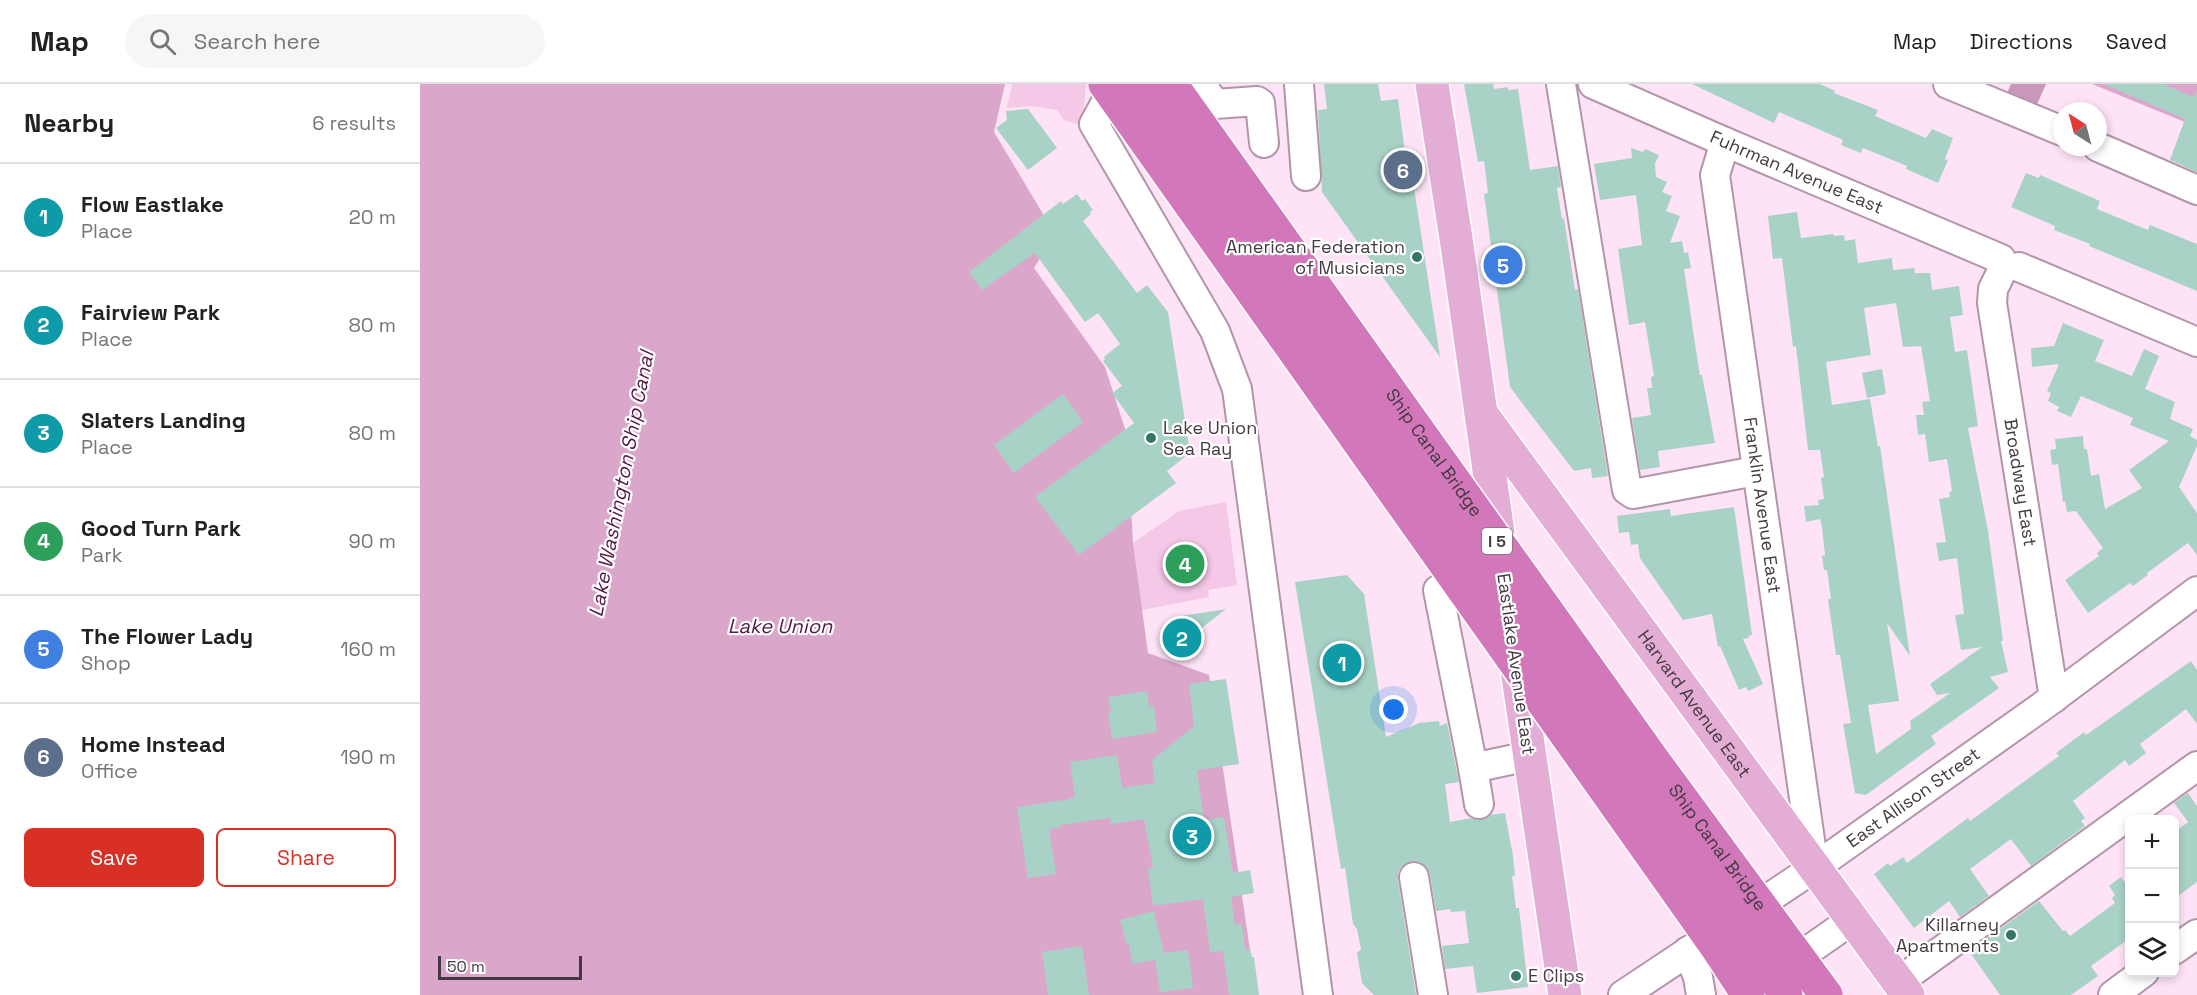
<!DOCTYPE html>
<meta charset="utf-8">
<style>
:root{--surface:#fff;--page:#f6f6f6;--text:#222;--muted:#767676;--line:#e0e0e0;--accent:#d93025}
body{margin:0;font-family:"Space Grotesk",sans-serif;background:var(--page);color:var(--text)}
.controls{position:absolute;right:18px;bottom:18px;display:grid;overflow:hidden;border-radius:9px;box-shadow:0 3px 9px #0003}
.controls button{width:54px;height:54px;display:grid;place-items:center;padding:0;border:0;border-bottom:2px solid var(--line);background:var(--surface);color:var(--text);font:30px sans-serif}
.compass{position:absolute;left:1633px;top:18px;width:54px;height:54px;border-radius:50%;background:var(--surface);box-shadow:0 3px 9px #0003;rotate:324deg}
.scale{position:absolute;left:18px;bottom:15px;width:144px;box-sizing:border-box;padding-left:6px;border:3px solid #453941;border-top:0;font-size:16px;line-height:21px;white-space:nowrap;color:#453941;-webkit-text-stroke:4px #fff;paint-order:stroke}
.you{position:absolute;left:974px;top:626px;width:21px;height:21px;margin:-15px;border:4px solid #fff;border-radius:50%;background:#1a73e8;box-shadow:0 0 0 9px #1a73e833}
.badge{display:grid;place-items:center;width:39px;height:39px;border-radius:50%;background:var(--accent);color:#fff;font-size:20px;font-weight:700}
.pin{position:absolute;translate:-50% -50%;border:3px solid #fff;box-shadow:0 2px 6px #0006}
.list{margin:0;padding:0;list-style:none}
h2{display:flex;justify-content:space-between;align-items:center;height:78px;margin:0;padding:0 24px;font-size:26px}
h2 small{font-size:20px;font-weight:400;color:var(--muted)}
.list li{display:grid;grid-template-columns:39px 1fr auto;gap:18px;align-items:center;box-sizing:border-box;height:108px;padding:0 24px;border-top:2px solid var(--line)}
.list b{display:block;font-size:22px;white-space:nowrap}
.list p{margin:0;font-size:20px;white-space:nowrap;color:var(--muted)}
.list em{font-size:20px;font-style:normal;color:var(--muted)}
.actions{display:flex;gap:12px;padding:18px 24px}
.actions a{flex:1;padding:14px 0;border:2px solid var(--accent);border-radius:9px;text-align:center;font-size:21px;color:var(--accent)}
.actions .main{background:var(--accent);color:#fff}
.icon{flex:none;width:33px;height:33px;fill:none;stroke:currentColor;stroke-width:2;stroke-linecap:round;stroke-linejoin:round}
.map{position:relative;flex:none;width:1777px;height:911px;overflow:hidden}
header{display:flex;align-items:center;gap:36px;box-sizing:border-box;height:84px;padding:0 30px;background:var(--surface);border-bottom:2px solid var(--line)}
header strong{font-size:28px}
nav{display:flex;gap:33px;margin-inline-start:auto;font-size:21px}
.search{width:420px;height:54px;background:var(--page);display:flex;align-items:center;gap:15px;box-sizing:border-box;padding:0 21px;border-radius:33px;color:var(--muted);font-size:22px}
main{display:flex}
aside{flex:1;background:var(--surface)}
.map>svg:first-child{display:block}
.green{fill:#f5c8e8}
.forest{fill:#c897ba}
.water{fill:#daa7cb}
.building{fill:#a9d2c7;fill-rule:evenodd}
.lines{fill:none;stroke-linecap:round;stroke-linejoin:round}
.minor-casing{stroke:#b395aa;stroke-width:32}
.major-casing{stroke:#fff;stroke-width:36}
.minor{stroke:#fff;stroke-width:28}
.major{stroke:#e3add6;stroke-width:33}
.highway-bridge-casing{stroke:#fff;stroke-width:36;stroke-linecap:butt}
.highway-bridge{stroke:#d177ba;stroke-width:33}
.poi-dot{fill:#337567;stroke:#fff;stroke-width:2}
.labels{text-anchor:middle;stroke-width:4.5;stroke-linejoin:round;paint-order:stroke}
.shield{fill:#fff;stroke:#7d747a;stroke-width:1.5}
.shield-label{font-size:16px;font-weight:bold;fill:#453941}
.street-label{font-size:18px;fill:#453941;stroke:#fff}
.poi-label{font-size:18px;fill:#453941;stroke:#fff;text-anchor:end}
.water-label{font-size:20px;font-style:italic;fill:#531846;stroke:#fff}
</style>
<header>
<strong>Map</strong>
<div class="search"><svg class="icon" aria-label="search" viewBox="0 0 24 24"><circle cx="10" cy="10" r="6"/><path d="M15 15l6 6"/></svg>Search here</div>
<nav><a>Map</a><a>Directions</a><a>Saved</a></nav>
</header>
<main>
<aside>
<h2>Nearby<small>6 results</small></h2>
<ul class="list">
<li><span class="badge" style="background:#0f9aa8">1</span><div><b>Flow Eastlake</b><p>Place</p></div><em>20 m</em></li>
<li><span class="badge" style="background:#0f9aa8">2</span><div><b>Fairview Park</b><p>Place</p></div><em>80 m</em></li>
<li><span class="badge" style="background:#0f9aa8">3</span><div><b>Slaters Landing</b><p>Place</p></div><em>80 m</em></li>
<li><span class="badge" style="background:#2e9e5b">4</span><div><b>Good Turn Park</b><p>Park</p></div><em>90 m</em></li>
<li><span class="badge" style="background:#3f7fe0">5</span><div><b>The Flower Lady</b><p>Shop</p></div><em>160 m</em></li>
<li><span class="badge" style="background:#5c6f8a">6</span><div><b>Home Instead</b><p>Office</p></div><em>190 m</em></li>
</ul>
<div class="actions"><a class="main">Save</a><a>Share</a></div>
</aside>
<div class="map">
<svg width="1777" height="911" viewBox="0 0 1777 911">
<rect width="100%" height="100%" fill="#fde3f5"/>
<!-- green -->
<g class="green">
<path d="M 592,0 L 666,0 L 662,42 L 644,36 L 637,26 L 611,22 L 587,24 Z"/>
<path d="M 806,418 L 817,501 L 788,506 L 789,513 L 722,526 L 713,459 L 759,427 Z"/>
</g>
<!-- forest -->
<path class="forest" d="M 1591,0 L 1626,0 L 1611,34 L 1582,21 Z"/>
<!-- water -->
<g class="water">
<path d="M 0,0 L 585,0 L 574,48 L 635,150 L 614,184 L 685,283 L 707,351 L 713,459 L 728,569 L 789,591 L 836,906 L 810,911 L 0,911 Z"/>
<path d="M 1672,0 L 1777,0 L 1777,43 Z"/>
</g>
<!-- building -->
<g class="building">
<path d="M 904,0 L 958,0 L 961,17 L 978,15 L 990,105 L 994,104 L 1020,273 L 902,108 L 898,26 L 907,25 Z"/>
<path d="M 1044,0 L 1073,0 L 1074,5 L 1088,3 L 1088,6 L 1098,5 L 1110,86 L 1138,82 L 1141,103 L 1137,104 L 1142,135 L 1144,134 L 1155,206 L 1158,205 L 1188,392 L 1172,394 L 1171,384 L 1154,387 L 1090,303 L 1064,110 L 1068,109 L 1064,77 L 1058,78 Z"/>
<path d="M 1272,0 L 1400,0 L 1415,7 L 1414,9 L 1458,26 L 1455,32 L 1506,54 L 1512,45 L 1533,54 L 1525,75 L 1528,76 L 1518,99 L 1486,85 L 1487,82 L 1443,64 L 1441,69 L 1421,61 L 1423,56 L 1359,28 L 1354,39 Z"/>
<path d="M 1684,0 L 1743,0 L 1773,13 L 1777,7 L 1777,88 L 1750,76 L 1765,35 Z"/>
<path d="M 608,25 L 637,64 L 608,86 L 576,44 L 587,36 L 586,27 Z"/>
<path d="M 1211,64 L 1223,68 L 1225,65 L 1239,71 L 1235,80 L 1236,93 L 1247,98 L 1242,108 L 1252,112 L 1246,127 L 1260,132 L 1250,159 L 1262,157 L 1264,169 L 1268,168 L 1271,184 L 1264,185 L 1274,253 L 1280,291 L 1282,291 L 1295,359 L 1238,367 L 1240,383 L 1220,386 L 1212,334 L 1231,331 L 1227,304 L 1232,304 L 1231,293 L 1234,292 L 1225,238 L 1209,241 L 1198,165 L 1222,161 L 1216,111 L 1180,116 L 1174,80 L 1212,74 Z"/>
<path d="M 1606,89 L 1619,94 L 1620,91 L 1680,117 L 1677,125 L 1728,146 L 1730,141 L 1777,160 L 1777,207 L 1669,162 L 1670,160 L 1634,146 L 1635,142 L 1591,123 Z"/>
<path d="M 657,110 L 662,117 L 665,115 L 673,126 L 670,128 L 671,130 L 663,137 L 717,209 L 727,201 L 748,228 L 770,369 L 747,387 L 756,399 L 659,471 L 615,413 L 714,339 L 692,309 L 702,302 L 683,277 L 685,275 L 684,273 L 700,260 L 678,229 L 665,238 L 615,169 L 562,206 L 549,188 L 641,117 L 643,120 Z"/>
<path d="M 1377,128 L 1381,154 L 1413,150 L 1414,152 L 1424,151 L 1425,157 L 1435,155 L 1438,179 L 1472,174 L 1473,186 L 1494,184 L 1495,189 L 1510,189 L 1512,206 L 1539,202 L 1543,231 L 1530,233 L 1535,268 L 1547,266 L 1558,342 L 1548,344 L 1568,447 L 1583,557 L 1581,557 L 1588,588 L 1570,593 L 1579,604 L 1511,652 L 1516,660 L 1446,711 L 1435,709 L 1423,640 L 1431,639 L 1420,571 L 1416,571 L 1408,515 L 1411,515 L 1407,486 L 1404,486 L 1402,472 L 1405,471 L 1402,443 L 1400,435 L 1386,438 L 1384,422 L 1399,421 L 1398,416 L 1404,415 L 1401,394 L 1404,393 L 1400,366 L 1388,366 L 1376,262 L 1373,263 L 1362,174 L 1353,175 L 1348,132 ZM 1476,219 L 1483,263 L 1501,262 L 1510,317 L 1502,318 L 1504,331 L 1496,331 L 1498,351 L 1505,350 L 1509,378 L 1527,375 L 1532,407 L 1529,408 L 1530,413 L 1519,415 L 1526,458 L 1516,459 L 1519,477 L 1537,474 L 1544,530 L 1535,531 L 1541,566 L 1562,563 L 1510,600 L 1517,611 L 1530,609 L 1490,637 L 1491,645 L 1456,670 L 1448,621 L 1479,617 L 1467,539 L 1490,572 L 1460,362 L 1458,362 L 1450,315 L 1412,321 L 1406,278 L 1451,271 L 1444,224 Z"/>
<path d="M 1643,239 L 1684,256 L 1675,277 L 1712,292 L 1724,265 L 1739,272 L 1725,305 L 1755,318 L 1750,335 L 1773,345 L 1770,352 L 1777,356 L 1777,362 L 1759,403 L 1777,429 L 1777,471 L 1768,459 L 1727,489 L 1728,491 L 1713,502 L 1710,499 L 1668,529 L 1645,496 L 1679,472 L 1677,469 L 1683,464 L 1656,427 L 1647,428 L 1645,417 L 1643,418 L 1638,380 L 1632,381 L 1630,366 L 1636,365 L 1635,355 L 1663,352 L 1664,365 L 1667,365 L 1671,392 L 1679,390 L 1685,425 L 1722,404 L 1709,386 L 1749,357 L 1710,341 L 1713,334 L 1661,312 L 1651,333 L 1637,327 L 1639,323 L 1628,317 L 1631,309 L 1627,307 L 1639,280 L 1612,283 L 1611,264 L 1634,262 Z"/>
<path d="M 1462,285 L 1466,310 L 1447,314 L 1442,289 Z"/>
<path d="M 643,310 L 663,338 L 594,389 L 574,361 Z"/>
<path d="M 1314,423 L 1332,551 L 1328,552 L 1329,554 L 1323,555 L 1343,600 L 1328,607 L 1326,603 L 1319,606 L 1300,562 L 1298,563 L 1292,530 L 1263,536 L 1220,474 L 1218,460 L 1211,461 L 1209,448 L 1199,449 L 1197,432 L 1250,425 L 1251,432 Z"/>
<path d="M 927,491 L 944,510 L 966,653 L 999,639 L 1019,637 L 1020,642 L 1027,639 L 1039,698 L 1025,700 L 1030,738 L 1052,734 L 1061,736 L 1070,731 L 1085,729 L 1093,772 L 1095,792 L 1092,792 L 1096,824 L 1099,824 L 1108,903 L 1057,909 L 1053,882 L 1025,885 L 1022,862 L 1049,859 L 1045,827 L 1031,828 L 1030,825 L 1016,827 L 1010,790 L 1007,783 L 1000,778 L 992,777 L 983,781 L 978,788 L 978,796 L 996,911 L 954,911 L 942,899 L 937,869 L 941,865 L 937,845 L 933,840 L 925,784 L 921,785 L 875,498 Z"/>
<path d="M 806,525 L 779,546 L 782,561 L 745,567 L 741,544 L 755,533 Z"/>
<path d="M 1771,577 L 1777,586 L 1777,640 L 1766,625 L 1720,660 L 1726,669 L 1709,682 L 1705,676 L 1653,717 L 1665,734 L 1661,737 L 1665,742 L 1611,782 L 1591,755 L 1550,785 L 1569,812 L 1540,833 L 1529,817 L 1494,844 L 1454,790 L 1468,779 L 1470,782 L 1483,773 L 1487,779 L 1548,734 L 1550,737 L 1639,672 L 1636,669 L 1664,648 L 1666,651 Z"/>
<path d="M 806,595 L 819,680 L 777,686 L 784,736 L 804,733 L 813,789 L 830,786 L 834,809 L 811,813 L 815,841 L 822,840 L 825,866 L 830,865 L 832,873 L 834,873 L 839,911 L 809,911 L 803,867 L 790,868 L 783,815 L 733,822 L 728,785 L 733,783 L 724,735 L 691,740 L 690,734 L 640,741 L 640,744 L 629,745 L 636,790 L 608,794 L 597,723 L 651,715 L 650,714 L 655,713 L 650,678 L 697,671 L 702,704 L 735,699 L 732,676 L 774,642 L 769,600 Z"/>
<path d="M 727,607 L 729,623 L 734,622 L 737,648 L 692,655 L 688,629 L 691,628 L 688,613 Z"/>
<path d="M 1768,709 L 1777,722 L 1777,798 L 1755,814 L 1755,748 L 1768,738 L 1754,719 Z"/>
<path d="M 1701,793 L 1708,803 L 1710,801 L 1710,854 L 1671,882 L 1678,892 L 1651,911 L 1580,911 L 1549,867 L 1619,817 L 1643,847 L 1645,846 L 1650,852 L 1695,819 L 1692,814 L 1695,811 L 1689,802 Z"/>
<path d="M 734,827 L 744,869 L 768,866 L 773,904 L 740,908 L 735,876 L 712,880 L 709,860 L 707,861 L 700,836 Z"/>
<path d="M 662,862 L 669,911 L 628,911 L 622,868 Z"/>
</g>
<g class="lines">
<defs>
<g id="minor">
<path d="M 696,0 L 674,40 L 795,247 L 817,305 L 898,911"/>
<path d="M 784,0 L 786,7 L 795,20 L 837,17 L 840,19 L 844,59"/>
<path d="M 879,0 L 886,92"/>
<path d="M 1141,0 L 1207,406 L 1213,410 L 1336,387"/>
<path id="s1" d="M 1173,0 L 1305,58 L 1581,175"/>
<path d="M 1528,0 L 1642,47"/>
<path id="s2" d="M 1305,58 L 1295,91 L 1394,784"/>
<path d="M 1678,63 L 1777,106"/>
<path d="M 1599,183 L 1777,258"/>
<path id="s3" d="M 1583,185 L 1573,205 L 1572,219 L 1634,614"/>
<path d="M 1058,492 L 1018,506 L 1053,684 L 1109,672"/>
<path d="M 1053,684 L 1059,720"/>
<path d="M 994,793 L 1013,911"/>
<path d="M 1754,866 L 1777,850"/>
<path d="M 1268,867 L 1278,893 L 1281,911"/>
<path d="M 1365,891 L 1389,866 L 1432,836"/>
<path d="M 1478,898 L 1777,682"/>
<path id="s4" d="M 1203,911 L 1394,784 L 1624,621 L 1777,507"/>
<path d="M 1693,911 L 1724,888"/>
</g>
<g id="major">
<path d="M 1012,0 L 1037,161 L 1081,470"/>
<path id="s5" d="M 1063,332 L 1488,911"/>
<path d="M 1095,572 L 1145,911"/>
</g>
</defs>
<!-- minor casing -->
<use href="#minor" class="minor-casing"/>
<!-- major casing -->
<use href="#major" class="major-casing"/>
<!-- minor -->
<use href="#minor" class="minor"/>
<!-- major -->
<use href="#major" class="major"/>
<defs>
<g id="highway-bridge">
<path d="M 685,0 L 1298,865 L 1328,911"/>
<path d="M 719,0 L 1366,911"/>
<path id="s6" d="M 751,0 L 1234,677 L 1406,911"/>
</g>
</defs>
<!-- highway-bridge casing -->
<use href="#highway-bridge" class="highway-bridge-casing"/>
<!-- highway-bridge -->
<use href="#highway-bridge" class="highway-bridge"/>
</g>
<!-- markers -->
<g class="poi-dot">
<circle cx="997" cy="173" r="6"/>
<circle cx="731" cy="354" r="6"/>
<circle cx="1591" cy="851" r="6"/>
<circle cx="1096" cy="892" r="6"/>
</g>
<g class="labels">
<!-- shield labels -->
<rect class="shield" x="1062" y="444" width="30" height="26" rx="4.5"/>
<g class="shield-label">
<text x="1077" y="463">I 5</text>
</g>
<!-- street labels -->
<g class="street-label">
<text dy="6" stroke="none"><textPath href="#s1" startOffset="222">Fuhrman Avenue East</textPath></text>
<text dy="6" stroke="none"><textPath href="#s6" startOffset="453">Ship Canal Bridge</textPath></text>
<text dy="6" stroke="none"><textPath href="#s3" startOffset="218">Broadway East</textPath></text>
<text dy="6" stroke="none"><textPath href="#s2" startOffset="368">Franklin Avenue East</textPath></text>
<text transform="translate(1096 580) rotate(82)" y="6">Eastlake Avenue East</text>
<text dy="6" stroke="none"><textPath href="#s5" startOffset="357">Harvard Avenue East</textPath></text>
<text dy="6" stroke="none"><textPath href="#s4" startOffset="351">East Allison Street</textPath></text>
<text dy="6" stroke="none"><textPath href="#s6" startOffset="939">Ship Canal Bridge</textPath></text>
</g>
<!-- poi labels -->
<g class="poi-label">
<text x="985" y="169">American Federation<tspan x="985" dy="21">of Musicians</tspan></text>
<text x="743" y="350" text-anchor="start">Lake Union<tspan x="743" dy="21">Sea Ray</tspan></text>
<text x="1579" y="847">Killarney<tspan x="1579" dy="21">Apartments</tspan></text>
<text x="1108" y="898" text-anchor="start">E Clips</text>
</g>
<!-- water labels -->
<g class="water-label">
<text transform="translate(201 400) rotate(-79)" y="7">Lake Washington Ship Canal</text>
<text x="360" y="549">Lake Union</text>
</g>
</g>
</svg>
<div class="controls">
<button>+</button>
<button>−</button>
<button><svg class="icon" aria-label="layers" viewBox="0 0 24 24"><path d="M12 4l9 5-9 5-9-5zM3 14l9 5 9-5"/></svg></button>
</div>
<svg class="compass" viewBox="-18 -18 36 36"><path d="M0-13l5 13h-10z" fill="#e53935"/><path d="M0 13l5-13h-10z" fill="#767676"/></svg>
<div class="scale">50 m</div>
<div class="you"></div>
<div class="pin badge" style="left:922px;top:579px;background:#0f9aa8">1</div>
<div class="pin badge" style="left:762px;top:554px;background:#0f9aa8">2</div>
<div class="pin badge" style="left:772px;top:752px;background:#0f9aa8">3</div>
<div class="pin badge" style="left:765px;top:480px;background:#2e9e5b">4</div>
<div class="pin badge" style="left:1083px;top:181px;background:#3f7fe0">5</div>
<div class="pin badge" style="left:983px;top:86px;background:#5c6f8a">6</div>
</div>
</main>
